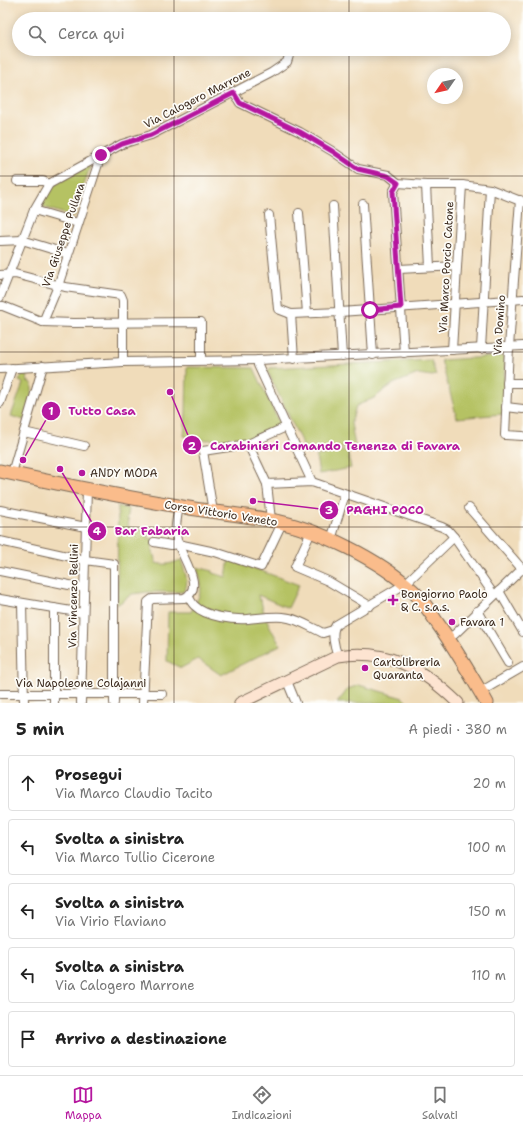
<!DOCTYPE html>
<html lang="it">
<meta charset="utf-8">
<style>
:root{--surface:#fff;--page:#f6f6f6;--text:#222;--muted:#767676;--line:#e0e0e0;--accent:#b5179e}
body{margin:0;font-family:"Shantell Sans",sans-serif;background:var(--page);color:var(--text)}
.compass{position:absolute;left:427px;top:68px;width:36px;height:36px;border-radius:50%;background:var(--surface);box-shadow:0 2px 10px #0003;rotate:236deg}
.stop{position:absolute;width:12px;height:12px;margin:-9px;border:3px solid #b5179e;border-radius:50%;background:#fff}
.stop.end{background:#b5179e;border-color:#fff;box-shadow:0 1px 4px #0008}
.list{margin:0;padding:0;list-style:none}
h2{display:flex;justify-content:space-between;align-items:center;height:52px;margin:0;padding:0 16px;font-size:17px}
h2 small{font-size:13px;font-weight:400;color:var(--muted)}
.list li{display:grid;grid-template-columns:26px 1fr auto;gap:12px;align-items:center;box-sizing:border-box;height:56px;margin:0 8px 8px;padding:0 8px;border:1px solid var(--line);border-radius:4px}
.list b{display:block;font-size:15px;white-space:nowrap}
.list p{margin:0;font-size:13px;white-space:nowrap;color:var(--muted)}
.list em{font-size:13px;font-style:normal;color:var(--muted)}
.icon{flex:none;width:22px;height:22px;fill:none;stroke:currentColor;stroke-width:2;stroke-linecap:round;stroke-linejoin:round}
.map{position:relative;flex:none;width:523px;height:703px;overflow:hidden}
.search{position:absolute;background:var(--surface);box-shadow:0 2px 10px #0003;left:12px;right:12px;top:12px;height:44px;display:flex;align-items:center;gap:10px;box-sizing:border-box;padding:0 14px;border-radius:22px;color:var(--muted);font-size:15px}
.sheet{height:372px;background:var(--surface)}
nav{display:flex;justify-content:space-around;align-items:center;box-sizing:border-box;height:56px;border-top:1px solid var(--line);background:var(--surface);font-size:11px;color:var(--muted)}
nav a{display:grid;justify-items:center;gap:2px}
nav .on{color:var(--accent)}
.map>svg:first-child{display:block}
.green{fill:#b5c264;stroke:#787641}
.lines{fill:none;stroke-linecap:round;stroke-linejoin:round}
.street-casing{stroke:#7a6855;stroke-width:10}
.secondary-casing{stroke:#7a6855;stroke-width:13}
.primary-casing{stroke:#7a6855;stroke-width:15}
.street{stroke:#fff;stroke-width:8}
.secondary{stroke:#fde4d1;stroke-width:11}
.primary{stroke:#fabc8b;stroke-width:13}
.route{stroke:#b5179e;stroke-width:5}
.grid{fill:none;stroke:#3b2a1e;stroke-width:1;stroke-opacity:0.55}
.poi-dot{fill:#b5179e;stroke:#fdfcf7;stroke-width:1.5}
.labels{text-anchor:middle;stroke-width:3.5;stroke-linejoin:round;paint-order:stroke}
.street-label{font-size:11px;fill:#3b2a1e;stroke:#fdfcf7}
.poi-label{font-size:11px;fill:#3b2a1e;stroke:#fdfcf7;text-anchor:start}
.leader{fill:none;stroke:#b5179e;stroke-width:1.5}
.callout-dot{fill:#b5179e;stroke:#fdfcf7;stroke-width:1.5}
.mark-label{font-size:12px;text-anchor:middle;font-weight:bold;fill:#fff}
.callout-label{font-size:12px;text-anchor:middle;font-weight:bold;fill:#b5179e;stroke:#fdfcf7;stroke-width:3.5;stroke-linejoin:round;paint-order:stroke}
</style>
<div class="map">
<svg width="523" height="703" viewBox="0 0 523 703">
<rect width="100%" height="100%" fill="#fdfcf7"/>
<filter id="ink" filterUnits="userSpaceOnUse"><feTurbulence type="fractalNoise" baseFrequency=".025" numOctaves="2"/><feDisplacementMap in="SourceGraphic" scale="8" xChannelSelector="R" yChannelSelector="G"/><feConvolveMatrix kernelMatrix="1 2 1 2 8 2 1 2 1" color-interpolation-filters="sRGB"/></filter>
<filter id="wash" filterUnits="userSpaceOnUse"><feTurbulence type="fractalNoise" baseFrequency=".012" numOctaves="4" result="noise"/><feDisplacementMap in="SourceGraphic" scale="16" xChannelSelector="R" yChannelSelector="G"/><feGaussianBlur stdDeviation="0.9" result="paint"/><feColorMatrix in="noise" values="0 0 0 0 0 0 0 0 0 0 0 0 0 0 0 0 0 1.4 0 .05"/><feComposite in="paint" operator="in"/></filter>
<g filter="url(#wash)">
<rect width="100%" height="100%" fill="#f0dcba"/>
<!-- green -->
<g class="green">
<path d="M 91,163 L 74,217 L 40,206 L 49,190 L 59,181 Z"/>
<path d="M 505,356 L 503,414 L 457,418 L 441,360 Z"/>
<path d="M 431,360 L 436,375 L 432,376 L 418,374 L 393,384 L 374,398 L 356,406 L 351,423 L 355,446 L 307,454 L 268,372 L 270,368 Z"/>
<path d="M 187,367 L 254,368 L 280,425 L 247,439 L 205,440 L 184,436 L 186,414 Z"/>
<path d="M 22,375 L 28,376 L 27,381 L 32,383 L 32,393 L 24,420 L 11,416 L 23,383 L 19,381 Z"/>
<path d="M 347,450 L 351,468 L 319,474 L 316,456 Z"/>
<path d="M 118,506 L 129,509 L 127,520 L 129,520 L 128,527 L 149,531 L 148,538 L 153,539 L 152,548 L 156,563 C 166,566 172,563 181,560 C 184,570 191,585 183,592 L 147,592 L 132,594 L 117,605 Z"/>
<path d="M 229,559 L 299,585 L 288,608 L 258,595 L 259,600 L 261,600 C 263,616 272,630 280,645 L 221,675 L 198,659 L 181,668 L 167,661 L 168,612 L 191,612 C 201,593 205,588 196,567 L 213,571 L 213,573 L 226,577 Z"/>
<path d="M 359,685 L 403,698 L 408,703 L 337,703 L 348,689 Z"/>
</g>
</g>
<g filter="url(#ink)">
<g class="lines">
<defs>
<g id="street">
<path d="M 234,93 L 240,103 L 300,132 L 332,151 L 358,169 L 388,175 L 398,183 L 426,185 L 462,185 L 490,189 L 523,202"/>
<path d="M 17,181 L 43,181 L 49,184"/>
<path d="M 398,183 L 393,192 L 404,353"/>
<path d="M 426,185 L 430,267"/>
<path d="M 520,200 L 509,347 L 505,435 L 523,436"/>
<path d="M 363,204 L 373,355"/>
<path d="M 333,206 L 342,356"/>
<path d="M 34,210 L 78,223"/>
<path d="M 299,213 L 307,313"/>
<path d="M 269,215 L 278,309 L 291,314 L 294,359"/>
<path d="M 0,241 L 22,240 L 68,254"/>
<path d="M 399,269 L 457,266"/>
<path d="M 0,275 L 15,274 L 65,287 L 121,295 L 123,300 L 123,362"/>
<path d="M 0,297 L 34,210 L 49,184 L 122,144 L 151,135 L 271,73 L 287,62 L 291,49"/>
<path d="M 0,306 L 3,306 L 43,322 L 74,323 L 201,322 L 201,360"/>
<path d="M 291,314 L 340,312 L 523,299"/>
<path d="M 43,322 L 58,286 L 101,155"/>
<path d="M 481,349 L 490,189"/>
<path d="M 452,350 L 462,185"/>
<path d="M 258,360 L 258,365 L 312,482"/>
<path d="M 0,369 L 123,362 L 258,360 L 523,346"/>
<path d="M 507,383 L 523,383"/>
<path d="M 0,403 L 12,368"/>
<path d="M 506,407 L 523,409"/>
<path d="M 24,432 L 84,446"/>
<path d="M 248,444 L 267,484 L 271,520"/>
<path d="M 12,473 L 43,366"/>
<path d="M 267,484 L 312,482 L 442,527 L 448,530 L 454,537 L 494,595"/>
<path d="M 469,508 L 523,570"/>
<path d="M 0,510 L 86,527"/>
<path d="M 213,512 L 203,451 L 248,444 L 286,427"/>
<path d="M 311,532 L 295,567 L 328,581 L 370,606"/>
<path d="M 331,540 L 345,494"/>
<path d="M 0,541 L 85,560 L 114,564 L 114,703"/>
<path d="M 154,542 L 171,545 L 178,544 L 215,552 L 261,567 L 282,523"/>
<path d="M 0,571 L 84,588"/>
<path d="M 499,591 L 523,632"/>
<path d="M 188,596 C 190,599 192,604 195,606 C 206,617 234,620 248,619 C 260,618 271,616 283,617 C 297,618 310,627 323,633 L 333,630"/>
<path d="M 0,599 L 83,613"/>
<path d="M 22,603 L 24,703"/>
<path d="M 54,608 L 54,703"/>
<path d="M 477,611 L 508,663"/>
<path d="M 448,638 L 455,634 L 523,568"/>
<path d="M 338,656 C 334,647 331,632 336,625 L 405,584 L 454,537"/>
<path d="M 287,681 L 296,703"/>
<path d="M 480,692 L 523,667"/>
<path d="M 0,694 L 162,694"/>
<path d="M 81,703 L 87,489"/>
<path d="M 143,703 L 148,602 L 152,599 L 184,598 C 207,589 180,555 177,540 C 174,530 177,517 179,507"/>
</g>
<path id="secondary" d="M 240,703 L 338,656 C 388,648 423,669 458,703"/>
<path id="primary" d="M 0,471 C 59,484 118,496 178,506 C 208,512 240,514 270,520 C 316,528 381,560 414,592 C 424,602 431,613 438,624 C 456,649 471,676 487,703"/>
</defs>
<!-- street casing -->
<use href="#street" class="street-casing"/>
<!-- secondary casing -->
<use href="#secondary" class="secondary-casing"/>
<!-- primary casing -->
<use href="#primary" class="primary-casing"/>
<!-- street -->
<use href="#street" class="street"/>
<!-- secondary -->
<use href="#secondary" class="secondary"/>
<!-- primary -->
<use href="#primary" class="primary"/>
</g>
</g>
<g class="lines" filter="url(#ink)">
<!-- route -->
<path class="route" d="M 101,155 L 122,144 L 151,135 L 234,93 L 240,103 L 300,132 L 332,151 L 358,169 L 388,176 L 398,183 L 393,192 L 401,307 L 370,310"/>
</g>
<!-- grid -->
<path class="grid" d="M 174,0 L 174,19M 349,0 L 349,19M 174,49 L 174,703M 349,49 L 349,703M 0,176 L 523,176M 0,352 L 523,352M 0,527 L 523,527"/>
<!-- markers -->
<g class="poi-dot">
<circle cx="82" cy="473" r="4"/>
<path d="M391 594h4v4h4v4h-4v4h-4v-4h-4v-4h4z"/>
<circle cx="452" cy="622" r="4"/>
<circle cx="365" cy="668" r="4"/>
</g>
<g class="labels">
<!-- street labels -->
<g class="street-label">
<text transform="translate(197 98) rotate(-27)" y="4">Via Calogero Marrone</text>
<text transform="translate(63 235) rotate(-71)" y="4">Via Giuseppe Pullara</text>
<text transform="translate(446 267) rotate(-87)" y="4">Via Marco Porcio Catone</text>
<text transform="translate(499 325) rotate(-86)" y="4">Via Domino</text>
<text transform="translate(221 513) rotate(9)" y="4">Corso Vittorio Veneto</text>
<text transform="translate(73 596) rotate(-89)" y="4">Via Vincenzo Bellini</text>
<text x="81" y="687">Via Napoleone Colajanni</text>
</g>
<!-- poi labels -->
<g class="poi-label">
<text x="90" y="477">ANDY MODA</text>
<text x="401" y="598">Bongiorno Paolo<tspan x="401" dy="13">&amp; C. s.a.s.</tspan></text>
<text x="460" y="626">Favara 1</text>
<text x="373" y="666">Cartolibreria<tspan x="373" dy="13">Quaranta</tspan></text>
</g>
</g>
<!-- callouts -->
<path class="leader" d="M23 460L51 411M170 392L192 445M253 501L329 510M60 469L97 531"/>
<g class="callout-dot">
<circle cx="23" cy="460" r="4"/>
<circle cx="170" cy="392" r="4"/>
<circle cx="253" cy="501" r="4"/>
<circle cx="60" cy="469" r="4"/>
<circle cx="51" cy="411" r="10"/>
<circle cx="192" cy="445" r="10"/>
<circle cx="329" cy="510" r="10"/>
<circle cx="97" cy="531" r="10"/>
</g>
<g class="mark-label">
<text x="51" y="415">1</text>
<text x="192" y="450">2</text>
<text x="329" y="514">3</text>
<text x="97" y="535">4</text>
</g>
<g class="callout-label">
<text x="102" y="415">Tutto Casa</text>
<text x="335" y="450">Carabinieri Comando Tenenza di Favara</text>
<text x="385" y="514">PAGHI POCO</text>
<text x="152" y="535">Bar Fabaria</text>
</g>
</svg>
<svg class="compass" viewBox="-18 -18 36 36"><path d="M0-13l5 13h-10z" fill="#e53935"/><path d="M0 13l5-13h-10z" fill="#767676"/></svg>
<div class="stop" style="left:370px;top:310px"></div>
<div class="stop end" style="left:101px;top:155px"></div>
<div class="search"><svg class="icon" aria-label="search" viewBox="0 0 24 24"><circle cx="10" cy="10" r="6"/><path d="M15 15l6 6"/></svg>Cerca qui</div>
</div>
<section class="sheet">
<h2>5 min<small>A piedi · 380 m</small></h2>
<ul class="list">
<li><svg class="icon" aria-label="ahead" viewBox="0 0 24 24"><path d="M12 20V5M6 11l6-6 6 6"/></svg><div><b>Prosegui</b><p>Via Marco Claudio Tacito</p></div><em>20 m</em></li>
<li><svg class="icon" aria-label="left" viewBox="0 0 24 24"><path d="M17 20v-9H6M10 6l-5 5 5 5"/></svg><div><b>Svolta a sinistra</b><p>Via Marco Tullio Cicerone</p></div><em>100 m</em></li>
<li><svg class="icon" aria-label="left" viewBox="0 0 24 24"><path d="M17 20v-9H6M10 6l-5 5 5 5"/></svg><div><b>Svolta a sinistra</b><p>Via Virio Flaviano</p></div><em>150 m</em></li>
<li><svg class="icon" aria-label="left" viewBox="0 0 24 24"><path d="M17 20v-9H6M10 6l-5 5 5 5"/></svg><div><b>Svolta a sinistra</b><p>Via Calogero Marrone</p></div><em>110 m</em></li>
<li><svg class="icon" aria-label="arrive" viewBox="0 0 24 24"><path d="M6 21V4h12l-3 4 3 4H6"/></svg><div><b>Arrivo a destinazione</b></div></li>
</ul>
</section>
<nav>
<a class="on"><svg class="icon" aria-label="map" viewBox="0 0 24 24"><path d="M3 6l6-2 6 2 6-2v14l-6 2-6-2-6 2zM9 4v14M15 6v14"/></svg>Mappa</a>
<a><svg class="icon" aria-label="directions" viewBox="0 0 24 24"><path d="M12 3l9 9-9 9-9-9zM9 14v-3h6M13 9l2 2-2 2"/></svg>Indicazioni</a>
<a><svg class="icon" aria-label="saved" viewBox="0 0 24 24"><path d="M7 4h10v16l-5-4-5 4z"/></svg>Salvati</a>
</nav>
